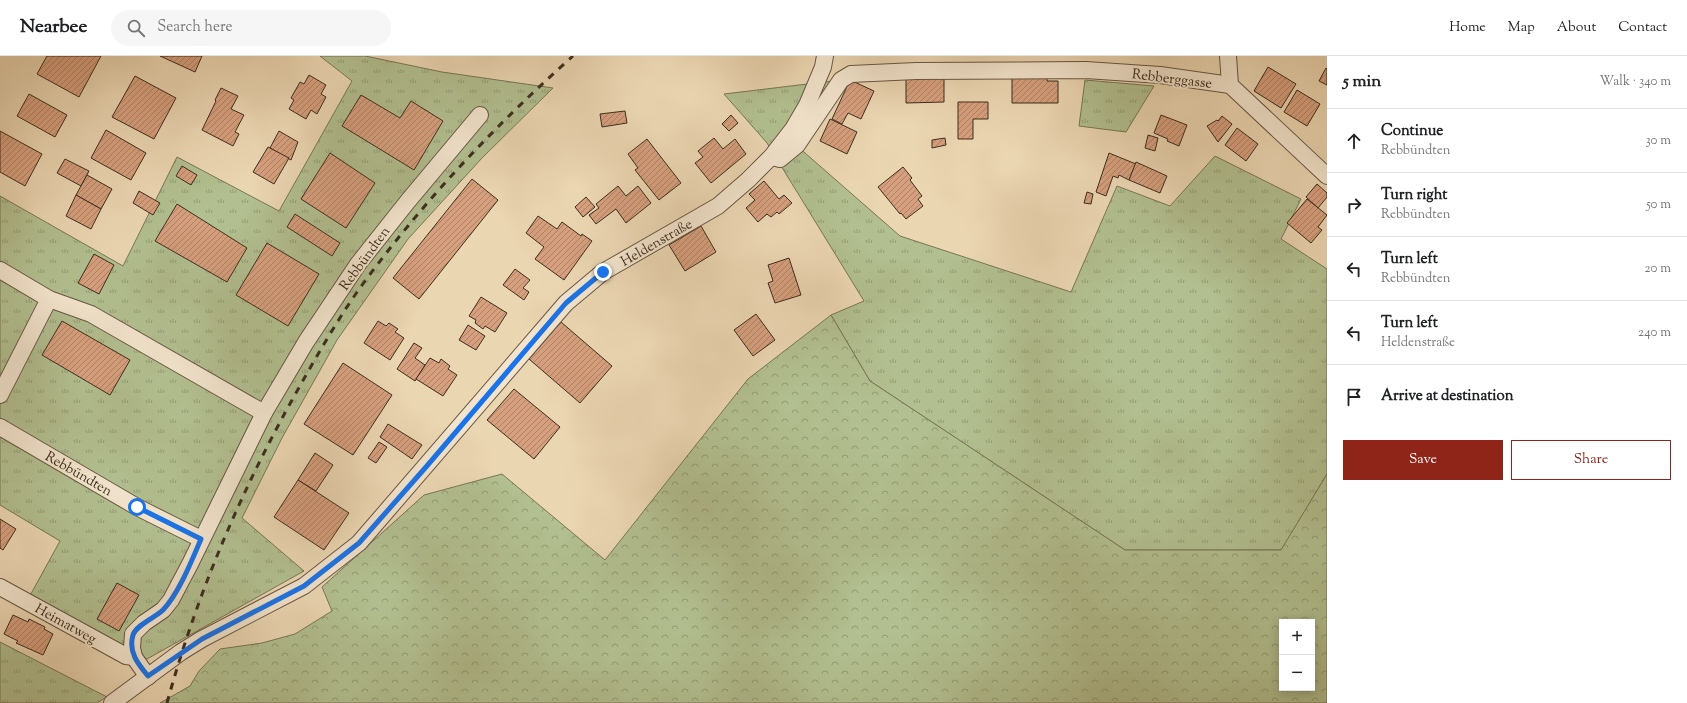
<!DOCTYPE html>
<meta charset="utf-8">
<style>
:root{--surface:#fff;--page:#f6f6f6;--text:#202124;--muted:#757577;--line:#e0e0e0;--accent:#8f2418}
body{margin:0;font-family:"Sorts Mill Goudy",serif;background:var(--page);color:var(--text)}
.controls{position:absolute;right:12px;bottom:12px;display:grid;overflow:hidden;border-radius:0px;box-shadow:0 2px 10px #0003}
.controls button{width:36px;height:36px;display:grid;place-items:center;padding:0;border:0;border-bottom:1px solid var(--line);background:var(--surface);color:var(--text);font:20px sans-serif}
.stop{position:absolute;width:12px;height:12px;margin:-9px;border:3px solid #1a73e8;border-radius:50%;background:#fff}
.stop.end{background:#1a73e8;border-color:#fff;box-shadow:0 1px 4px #0008}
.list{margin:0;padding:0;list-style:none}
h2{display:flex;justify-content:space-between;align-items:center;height:52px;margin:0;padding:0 16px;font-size:17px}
h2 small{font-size:13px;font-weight:400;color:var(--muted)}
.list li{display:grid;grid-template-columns:26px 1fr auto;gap:12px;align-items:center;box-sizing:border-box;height:64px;padding:0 16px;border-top:1px solid var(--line)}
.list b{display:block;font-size:15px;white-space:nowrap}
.list p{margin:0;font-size:13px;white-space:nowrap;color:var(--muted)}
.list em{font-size:13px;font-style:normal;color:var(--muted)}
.actions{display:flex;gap:8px;padding:12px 16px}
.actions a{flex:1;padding:9px 0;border:1px solid var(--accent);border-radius:0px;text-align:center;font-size:14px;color:var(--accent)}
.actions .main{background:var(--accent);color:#fff}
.icon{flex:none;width:22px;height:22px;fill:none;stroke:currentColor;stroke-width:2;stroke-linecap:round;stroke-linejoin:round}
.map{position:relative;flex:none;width:1327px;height:647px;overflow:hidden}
header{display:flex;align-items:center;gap:24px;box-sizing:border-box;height:56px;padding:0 20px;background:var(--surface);border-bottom:1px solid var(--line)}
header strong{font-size:19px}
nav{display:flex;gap:22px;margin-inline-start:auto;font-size:14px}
.search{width:280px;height:36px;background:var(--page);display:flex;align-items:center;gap:10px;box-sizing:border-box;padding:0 14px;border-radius:22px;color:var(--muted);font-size:15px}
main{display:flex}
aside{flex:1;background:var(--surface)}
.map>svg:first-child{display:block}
.grass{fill:url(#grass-tufts);stroke:#787657}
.forest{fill:url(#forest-crowns);stroke:#787657;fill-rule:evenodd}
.building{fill:url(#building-hatch);stroke:#3d2d1e}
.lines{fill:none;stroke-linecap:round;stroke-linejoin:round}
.street-casing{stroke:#685743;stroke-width:18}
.street{stroke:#f2e4cd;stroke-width:16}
.rail{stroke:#3d2d1e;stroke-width:3;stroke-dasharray:7 7;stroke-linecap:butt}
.route{stroke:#1a73e8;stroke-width:5}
.labels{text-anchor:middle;stroke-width:4;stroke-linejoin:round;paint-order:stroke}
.street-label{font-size:14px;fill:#3d2d1e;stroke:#f2e4cd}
</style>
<header>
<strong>Nearbee</strong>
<div class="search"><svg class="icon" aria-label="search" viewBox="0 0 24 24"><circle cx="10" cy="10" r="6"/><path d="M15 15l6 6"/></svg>Search here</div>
<nav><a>Home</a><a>Map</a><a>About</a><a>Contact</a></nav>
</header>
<main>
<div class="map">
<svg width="1327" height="647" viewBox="0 0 1327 647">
<defs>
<pattern id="grass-tufts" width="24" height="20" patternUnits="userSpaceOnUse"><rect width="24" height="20" fill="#b2bf90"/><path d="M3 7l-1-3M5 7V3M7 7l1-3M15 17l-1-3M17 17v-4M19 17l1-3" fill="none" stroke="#929c75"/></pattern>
<pattern id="forest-crowns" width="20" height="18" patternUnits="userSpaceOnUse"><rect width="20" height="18" fill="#b2bf90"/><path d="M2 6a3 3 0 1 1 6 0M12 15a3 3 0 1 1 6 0" fill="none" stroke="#929c75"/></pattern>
<pattern id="building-hatch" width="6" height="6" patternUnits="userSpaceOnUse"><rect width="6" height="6" fill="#d69f7d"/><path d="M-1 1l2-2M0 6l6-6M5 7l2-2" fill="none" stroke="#af8266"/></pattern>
</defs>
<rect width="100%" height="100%" fill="#ebd6b2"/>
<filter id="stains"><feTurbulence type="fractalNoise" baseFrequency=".005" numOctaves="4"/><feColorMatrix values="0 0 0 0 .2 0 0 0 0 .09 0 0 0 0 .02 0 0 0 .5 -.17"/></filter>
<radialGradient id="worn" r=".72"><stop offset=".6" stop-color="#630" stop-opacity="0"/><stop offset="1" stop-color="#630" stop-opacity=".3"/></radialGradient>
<!-- grass -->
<g class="grass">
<path d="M 320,0 L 365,0 L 442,16 L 553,32 L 482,102 L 408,183 L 337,284 L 282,382 L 242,462 L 304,515 L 147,603 L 115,594 L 27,545 L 60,485 L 0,449 L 0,140 L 123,210 L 177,101 L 279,155 L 352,25 Z"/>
<path d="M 841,24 L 797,90 L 900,180 L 1071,236 L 1117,130 L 1170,150 L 1215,100 L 1301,143 L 1281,183 L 1327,213 L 1327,418 L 1282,494 L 1125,494 L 870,325 L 831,259 L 864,245 L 767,87 L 724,38 Z"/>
<path d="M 1085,24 L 1154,30 L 1126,76 L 1079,70 Z"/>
<path d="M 0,586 L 107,641 L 97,647 L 0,647 Z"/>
</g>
<!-- forest -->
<path class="forest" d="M 831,259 L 870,325 L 1125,494 L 1281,494 L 1327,418 L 1327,647 L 160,647 L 190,630 L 199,615 L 220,593 L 262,587 L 295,578 L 332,555 L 322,531 L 424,439 L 502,418 L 605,504 L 748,323 ZM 1282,566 L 1312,566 L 1312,632 L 1282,632 Z"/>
<!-- building -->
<g class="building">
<path d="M 47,0 L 101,0 L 79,41 L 37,18 Z"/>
<path d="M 160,0 L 202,0 L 195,16 Z"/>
<path d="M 1268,11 L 1296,28 L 1281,52 L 1254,35 Z"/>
<path d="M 1326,12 L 1327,13 L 1327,29 L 1319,25 Z"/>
<path d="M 309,19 L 326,29 L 321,38 L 326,41 L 317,58 L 311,54 L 306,63 L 289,53 L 294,44 L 291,42 L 300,26 L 304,28 Z"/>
<path d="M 135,20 L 176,42 L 154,83 L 112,61 Z"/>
<path d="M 906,20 L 944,20 L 944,46 L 906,47 Z"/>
<path d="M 1012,22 L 1047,22 L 1047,25 L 1058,25 L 1058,47 L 1012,47 Z"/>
<path d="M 850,24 L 874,35 L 861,63 L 848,57 L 842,68 L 832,63 Z"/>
<path d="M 221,32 L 238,40 L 231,53 L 244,59 L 235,76 L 239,78 L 233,90 L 202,74 L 216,45 L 215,44 Z"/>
<path d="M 1297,34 L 1320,48 L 1307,70 L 1284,56 Z"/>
<path d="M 29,38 L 67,59 L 55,81 L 17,60 Z"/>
<path d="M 361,39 L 400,62 L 411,45 L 443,65 L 414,114 L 342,70 Z"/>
<path d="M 958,46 L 988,46 L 988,63 L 973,63 L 973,83 L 958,83 Z"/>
<path d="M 625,55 L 627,67 L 602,71 L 600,58 Z"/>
<path d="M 731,59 L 738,67 L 729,75 L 722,68 Z"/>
<path d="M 1161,59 L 1187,69 L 1179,90 L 1167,85 L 1168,83 L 1154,77 Z"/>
<path d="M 1222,60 L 1232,68 L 1218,86 L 1207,70 L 1217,64 L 1218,65 Z"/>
<path d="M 830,63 L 857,76 L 847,98 L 820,85 Z"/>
<path d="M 1237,72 L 1258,88 L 1246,105 L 1225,89 Z"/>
<path d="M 106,74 L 146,97 L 131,124 L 91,102 Z"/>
<path d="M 0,75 L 42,98 L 25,130 L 0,116 Z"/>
<path d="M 279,75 L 298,86 L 291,104 L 270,92 Z"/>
<path d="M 1148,79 L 1158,82 L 1155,95 L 1145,92 Z"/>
<path d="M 714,82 L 723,93 L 735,83 L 746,98 L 711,127 L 695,107 L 703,101 L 698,95 Z"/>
<path d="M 945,82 L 946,89 L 932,92 L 932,84 Z"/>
<path d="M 647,83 L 681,127 L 659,144 L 635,114 L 638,112 L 628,98 Z"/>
<path d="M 268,91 L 289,102 L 274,128 L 253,116 Z"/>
<path d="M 330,97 L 375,127 L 346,172 L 301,143 Z"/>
<path d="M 1109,97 L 1136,108 L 1129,124 L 1119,119 L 1118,122 L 1113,120 L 1106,140 L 1096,136 Z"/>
<path d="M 65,103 L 89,115 L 81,130 L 57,117 Z"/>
<path d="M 1136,106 L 1167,120 L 1160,137 L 1129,124 Z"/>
<path d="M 182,110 L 197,119 L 191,129 L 176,120 Z"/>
<path d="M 903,111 L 912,122 L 910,124 L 922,140 L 918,143 L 923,150 L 906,163 L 901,157 L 900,158 L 878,131 Z"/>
<path d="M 87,119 L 112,133 L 101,153 L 76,139 Z"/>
<path d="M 472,123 L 498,144 L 419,243 L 393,222 Z"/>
<path d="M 764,125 L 779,143 L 784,139 L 792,147 L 779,158 L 777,156 L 771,161 L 767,158 L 758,166 L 746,152 L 755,144 L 749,138 Z"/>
<path d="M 1317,128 L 1327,137 L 1327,141 L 1318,152 L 1306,141 Z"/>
<path d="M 618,130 L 626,140 L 638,130 L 651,147 L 626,167 L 616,153 L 596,168 L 589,159 L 599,152 L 596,148 Z"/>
<path d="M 139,135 L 160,147 L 153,159 L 133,147 Z"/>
<path d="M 1087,136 L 1093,138 L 1091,148 L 1084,147 Z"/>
<path d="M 76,139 L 101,153 L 91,173 L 66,160 Z"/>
<path d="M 586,141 L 595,151 L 583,161 L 575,151 Z"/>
<path d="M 1307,143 L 1327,159 L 1318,171 L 1322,174 L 1311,187 L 1287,167 Z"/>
<path d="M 177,148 L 247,192 L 227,226 L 155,185 Z"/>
<path d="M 295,158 L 340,187 L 332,200 L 287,171 Z"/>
<path d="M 538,160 L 557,173 L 562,166 L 581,180 L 582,178 L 592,185 L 564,224 L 535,203 L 544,191 L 526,177 Z"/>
<path d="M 701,170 L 716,196 L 685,215 L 669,189 Z"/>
<path d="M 267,187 L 319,218 L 288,270 L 236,239 Z"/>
<path d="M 94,198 L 114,209 L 99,238 L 78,227 Z"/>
<path d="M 789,202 L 801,239 L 775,247 L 768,227 L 773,225 L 768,209 Z"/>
<path d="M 515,213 L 530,224 L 523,232 L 529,236 L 524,244 L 503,229 Z"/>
<path d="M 481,241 L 507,257 L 495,276 L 485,270 L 483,273 L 475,267 L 476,264 L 469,260 Z"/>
<path d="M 756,258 L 775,284 L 753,300 L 734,274 Z"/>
<path d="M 62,265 L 130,304 L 110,339 L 42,299 Z"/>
<path d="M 378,265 L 386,270 L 389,267 L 398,273 L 395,276 L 404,282 L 390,304 L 364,287 Z"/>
<path d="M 561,266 L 612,310 L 580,347 L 529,303 Z"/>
<path d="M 468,269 L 485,280 L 476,294 L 459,284 Z"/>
<path d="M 414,287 L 422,292 L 415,302 L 425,309 L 415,325 L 397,313 Z"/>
<path d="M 430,302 L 439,307 L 441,303 L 450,310 L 448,313 L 457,319 L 443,340 L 416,323 Z"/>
<path d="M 343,307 L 392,339 L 353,399 L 304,368 Z"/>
<path d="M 514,333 L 560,371 L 534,403 L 487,364 Z"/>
<path d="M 388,368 L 422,389 L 412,403 L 380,381 Z"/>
<path d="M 379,386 L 387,391 L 376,407 L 368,402 Z"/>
<path d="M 315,397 L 333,409 L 316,435 L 298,424 Z"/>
<path d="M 298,424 L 349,457 L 324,494 L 274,461 Z"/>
<path d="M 0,463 L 16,473 L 3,494 L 0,492 Z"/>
<path d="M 117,527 L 139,539 L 119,575 L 97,563 Z"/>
<path d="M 13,559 L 28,566 L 29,563 L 45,571 L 44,573 L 53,578 L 43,599 L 16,587 L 18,585 L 4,578 Z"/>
</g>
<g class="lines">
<defs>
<g id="street">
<path d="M 1228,0 L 1230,29"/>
<path d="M 773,101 L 780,103 L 797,89 L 841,24 L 851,18 L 916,15 L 1086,14 L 1160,19 L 1230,29 L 1327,120"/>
<path d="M 0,214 L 49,243 L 91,258 L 264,357"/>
<path d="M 0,339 L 49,243"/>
<path d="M 0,371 L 137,451 L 201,483"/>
<path d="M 0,531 L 126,600 L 134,601"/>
<path d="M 148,621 L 134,601 L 132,592 L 133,578 L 144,567 L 163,554 L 171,544 L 190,508 L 264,357 L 306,286 L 358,208 L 408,145 L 480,59"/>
<path d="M 112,647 L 181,596 L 202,583 L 304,530 L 359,487 L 566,247 L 603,216 L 718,150 L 748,124 L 772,100 L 793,73 L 807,49 L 823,11 L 825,0"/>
</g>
</defs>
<!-- street casing -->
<use href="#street" class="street-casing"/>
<!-- street -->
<use href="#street" class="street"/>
<!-- rail -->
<path class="rail" d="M 167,647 C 198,534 243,430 301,328 C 323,289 346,249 374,213 C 433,135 500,65 573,0"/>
</g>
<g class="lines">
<!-- route -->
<path class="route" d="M 137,451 L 201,483 C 192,504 179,537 163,554 C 156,561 136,569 133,579 C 128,596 138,608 148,620 L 202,583 L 304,530 L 359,487 L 426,411 L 566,247 L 603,216"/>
</g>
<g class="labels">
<!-- street labels -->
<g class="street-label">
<text transform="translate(1172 22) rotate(7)" y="5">Rebberggasse</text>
<text transform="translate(656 186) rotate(-30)" y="5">Heldenstraße</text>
<text transform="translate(364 202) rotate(-54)" y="5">Rebbündten</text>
<text transform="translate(79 417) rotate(30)" y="5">Rebbündten</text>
<text transform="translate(66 567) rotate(29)" y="5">Heimatweg</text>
</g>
</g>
<rect width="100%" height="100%" filter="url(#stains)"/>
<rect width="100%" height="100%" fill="url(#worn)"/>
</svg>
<div class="controls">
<button>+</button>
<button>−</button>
</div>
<div class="stop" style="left:137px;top:451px"></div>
<div class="stop end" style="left:603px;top:216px"></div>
</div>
<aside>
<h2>5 min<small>Walk · 340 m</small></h2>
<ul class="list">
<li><svg class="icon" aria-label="ahead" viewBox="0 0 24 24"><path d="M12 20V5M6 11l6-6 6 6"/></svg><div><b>Continue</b><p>Rebbündten</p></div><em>30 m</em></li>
<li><svg class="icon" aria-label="right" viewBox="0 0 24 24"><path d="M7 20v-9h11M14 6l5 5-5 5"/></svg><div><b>Turn right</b><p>Rebbündten</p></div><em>50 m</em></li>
<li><svg class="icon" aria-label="left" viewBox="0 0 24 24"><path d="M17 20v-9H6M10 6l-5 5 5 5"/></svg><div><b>Turn left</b><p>Rebbündten</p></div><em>20 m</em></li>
<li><svg class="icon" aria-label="left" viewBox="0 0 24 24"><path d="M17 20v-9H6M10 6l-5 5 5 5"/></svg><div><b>Turn left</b><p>Heldenstraße</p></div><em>240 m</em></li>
<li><svg class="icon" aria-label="arrive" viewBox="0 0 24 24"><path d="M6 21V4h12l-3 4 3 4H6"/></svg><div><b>Arrive at destination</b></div></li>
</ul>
<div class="actions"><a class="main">Save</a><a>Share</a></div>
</aside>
</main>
